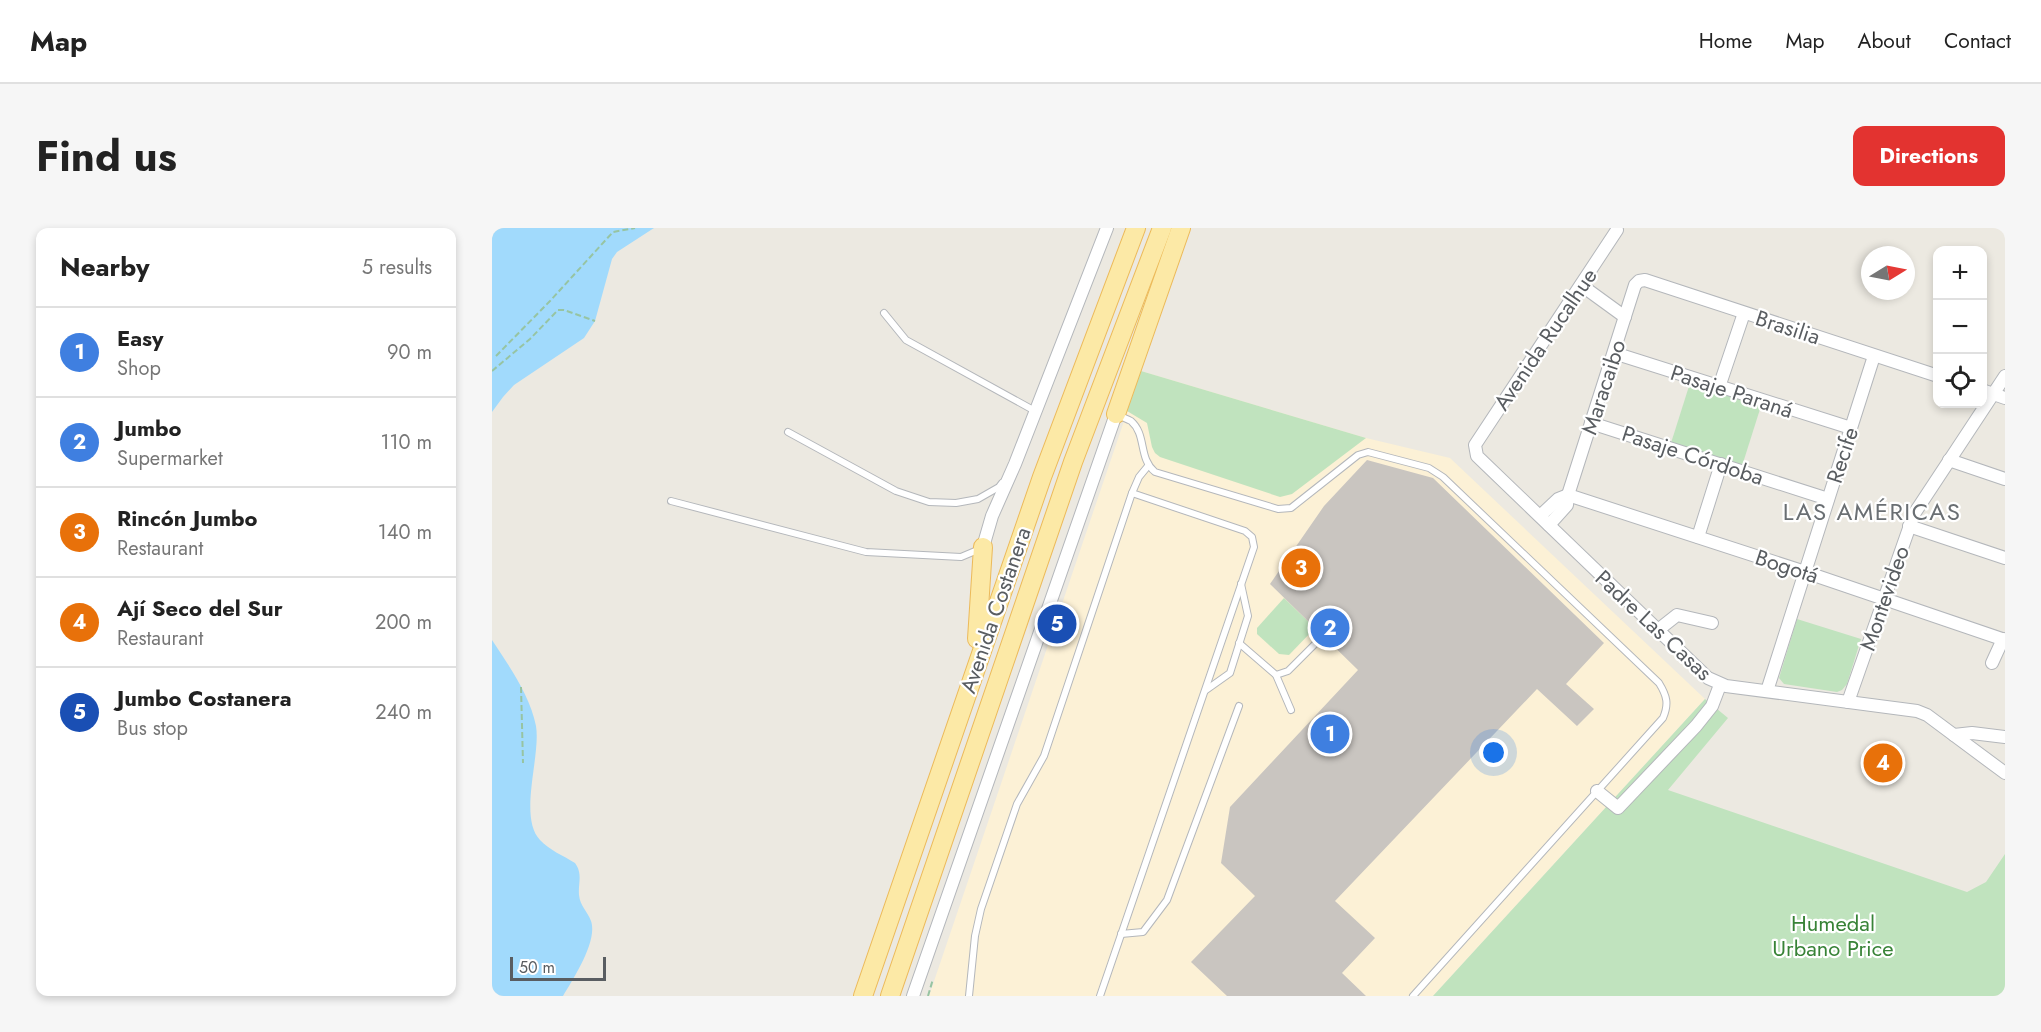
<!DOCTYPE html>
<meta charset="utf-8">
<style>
:root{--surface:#fff;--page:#f6f6f6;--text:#222;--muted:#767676;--line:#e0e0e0;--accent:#e33330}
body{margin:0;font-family:Jost,sans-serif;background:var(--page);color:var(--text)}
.controls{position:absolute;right:18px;top:18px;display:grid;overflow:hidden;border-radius:12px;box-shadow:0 3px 9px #0003}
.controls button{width:54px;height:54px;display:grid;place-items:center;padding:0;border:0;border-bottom:2px solid var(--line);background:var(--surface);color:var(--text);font:30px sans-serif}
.compass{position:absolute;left:1369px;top:18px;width:54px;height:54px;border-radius:50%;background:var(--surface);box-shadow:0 3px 9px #0003;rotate:80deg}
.scale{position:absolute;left:18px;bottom:15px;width:96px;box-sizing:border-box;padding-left:6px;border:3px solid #595d61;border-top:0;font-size:16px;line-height:21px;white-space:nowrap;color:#595d61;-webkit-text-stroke:4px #fff;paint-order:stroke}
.you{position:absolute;left:1002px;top:525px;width:21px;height:21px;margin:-15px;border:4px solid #fff;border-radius:50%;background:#1a73e8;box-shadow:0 0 0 9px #1a73e833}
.badge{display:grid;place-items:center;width:39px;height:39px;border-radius:50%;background:var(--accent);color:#fff;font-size:20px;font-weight:700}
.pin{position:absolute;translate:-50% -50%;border:3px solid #fff;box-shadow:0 2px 6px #0006}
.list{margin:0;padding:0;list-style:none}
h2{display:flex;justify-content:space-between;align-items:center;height:78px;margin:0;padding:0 24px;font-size:26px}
h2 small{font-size:20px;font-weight:400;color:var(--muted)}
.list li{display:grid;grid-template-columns:39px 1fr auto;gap:18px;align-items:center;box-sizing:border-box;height:90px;padding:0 24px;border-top:2px solid var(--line)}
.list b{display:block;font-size:22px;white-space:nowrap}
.list p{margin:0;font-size:20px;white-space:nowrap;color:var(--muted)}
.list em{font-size:20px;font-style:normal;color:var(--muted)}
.icon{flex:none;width:33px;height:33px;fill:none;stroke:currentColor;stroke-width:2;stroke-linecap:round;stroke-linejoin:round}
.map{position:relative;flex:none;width:1513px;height:768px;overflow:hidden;border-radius:12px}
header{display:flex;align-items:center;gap:36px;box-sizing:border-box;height:84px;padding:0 30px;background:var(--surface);border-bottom:2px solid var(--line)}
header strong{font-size:28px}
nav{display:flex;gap:33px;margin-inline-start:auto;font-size:21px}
.intro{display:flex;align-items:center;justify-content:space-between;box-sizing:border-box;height:144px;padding:0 36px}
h1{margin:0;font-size:42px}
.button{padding:15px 27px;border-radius:12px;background:var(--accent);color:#fff;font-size:21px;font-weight:700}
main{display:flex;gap:36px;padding:0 36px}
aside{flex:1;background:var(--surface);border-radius:12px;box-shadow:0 3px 9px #0003}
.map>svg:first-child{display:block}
.commercial{fill:#fcf1d6}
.green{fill:#c0e3be}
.water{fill:#a1dafc}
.building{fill:#c9c5c0}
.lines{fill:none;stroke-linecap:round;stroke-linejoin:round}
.service-casing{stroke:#b4b7bb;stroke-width:8}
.minor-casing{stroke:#b4b7bb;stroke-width:14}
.primary-casing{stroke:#ecba5a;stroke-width:20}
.path{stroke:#97c4a2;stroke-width:2;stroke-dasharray:6 3;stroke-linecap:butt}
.service{stroke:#fff;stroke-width:6}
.minor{stroke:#fff;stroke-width:12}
.primary{stroke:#fce9a6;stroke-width:18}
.labels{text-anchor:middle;stroke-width:4.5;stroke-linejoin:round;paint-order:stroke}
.street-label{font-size:22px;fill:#595d61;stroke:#fff}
.park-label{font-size:22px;fill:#388337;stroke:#fff}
.neighbourhood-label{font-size:24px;letter-spacing:1.5px;fill:#6a6f73;stroke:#fff}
</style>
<header>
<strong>Map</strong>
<nav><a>Home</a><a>Map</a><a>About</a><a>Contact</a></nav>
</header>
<div class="intro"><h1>Find us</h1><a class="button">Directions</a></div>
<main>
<aside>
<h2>Nearby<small>5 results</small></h2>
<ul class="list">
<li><span class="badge" style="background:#3f7fe0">1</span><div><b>Easy</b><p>Shop</p></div><em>90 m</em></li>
<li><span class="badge" style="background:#3f7fe0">2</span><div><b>Jumbo</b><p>Supermarket</p></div><em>110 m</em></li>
<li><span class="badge" style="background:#e8710a">3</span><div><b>Rincón Jumbo</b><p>Restaurant</p></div><em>140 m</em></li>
<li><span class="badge" style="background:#e8710a">4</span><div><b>Ají Seco del Sur</b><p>Restaurant</p></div><em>200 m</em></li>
<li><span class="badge" style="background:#1a4fb4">5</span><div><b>Jumbo Costanera</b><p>Bus stop</p></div><em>240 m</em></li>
</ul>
</aside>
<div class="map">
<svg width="1513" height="768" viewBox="0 0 1513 768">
<rect width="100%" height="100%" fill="#ece9e1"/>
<!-- commercial -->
<path class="commercial" d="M 649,143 L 874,210 L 958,230 L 1213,471 L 941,768 L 437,768 Z"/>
<!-- green -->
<g class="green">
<path d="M 649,143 L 874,210 L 800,266 L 788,269 L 668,229 L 663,225 L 660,219 L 655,195 L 635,183 Z"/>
<path d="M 1198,155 L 1269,178 L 1250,238 L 1179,215 Z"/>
<path d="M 792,370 L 823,400 L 797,427 L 787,426 L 765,406 L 765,400 Z"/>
<path d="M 1305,391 L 1369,411 L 1355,456 L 1350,462 L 1345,464 L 1292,456 L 1287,450 Z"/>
<path d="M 1213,471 L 1236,490 L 1176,562 L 1475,664 L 1494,654 L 1513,626 L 1513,768 L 941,768 Z"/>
</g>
<!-- water -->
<g class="water">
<path d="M 0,0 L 162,0 L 125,24 L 120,31 L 103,93 L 92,110 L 22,157 L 11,169 L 0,184 Z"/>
<path d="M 0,412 C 17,438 38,467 44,498 C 49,528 26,589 48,612 C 57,622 72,628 83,635 C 91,646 86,655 87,667 C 88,678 96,684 99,693 C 106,713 81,751 71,768 L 0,768 Z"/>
</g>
<!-- building -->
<path class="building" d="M 875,232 L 941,250 L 1112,415 L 1074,456 L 1102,481 L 1085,498 L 1045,461 L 843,673 L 883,710 L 850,745 L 874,768 L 735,768 L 699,734 L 763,668 L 729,635 L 738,579 L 866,442 L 778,356 L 832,278 Z"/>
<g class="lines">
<defs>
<g id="service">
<path d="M 392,85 L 414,112 L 543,183"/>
<path d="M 626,187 C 630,189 635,191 639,193 C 655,207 646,230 663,244 L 786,281 L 799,280 L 866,227 L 876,224 L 937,240 L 951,249 L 1167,455 C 1175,468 1177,476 1171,490 L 921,768"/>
<path d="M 296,204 L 404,263 L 437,274 L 464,275 L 486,271 L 507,259 L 510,255"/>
<path d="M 179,273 L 374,324 L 469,329 L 488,321"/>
<path d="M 747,415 L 784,447 L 799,482"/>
<path d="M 784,447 L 796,443 L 823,416"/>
<path d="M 714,462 L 738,445 L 756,388 L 749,356"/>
<path d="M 629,706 L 651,704 L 675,672 L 747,478"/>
<path d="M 477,768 L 483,708 L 489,681 L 525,576 L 552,528 L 640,265 L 647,249 L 656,238"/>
<path d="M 608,768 L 762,319 L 760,309 L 753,303 L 640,265"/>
</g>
<g id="minor">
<path d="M 1125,2 L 983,217 L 985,228 L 1216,450 L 1234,458 L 1425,483 L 1435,487 L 1513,545"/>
<path d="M 1089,57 L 1133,89"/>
<path d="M 1122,125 L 1359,200"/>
<path d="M 1227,159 L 1252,85"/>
<path d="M 1490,162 L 1513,170"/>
<path d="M 1099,195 L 1336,271"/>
<path d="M 1457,232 L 1513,251"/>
<path d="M 1076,267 L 1313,344 L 1513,412"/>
<path d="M 1048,288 L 1066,271 L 1076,267"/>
<path d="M 1057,297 L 1075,277 L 1076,267 L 1143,57 L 1147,53 L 1153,52 L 1446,148"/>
<path d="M 1417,298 L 1513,330"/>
<path d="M 1206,309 L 1229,236"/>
<path d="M 491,319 L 500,288 L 523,236 L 615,0"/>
<path d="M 1166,402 L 1185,387 L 1220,395"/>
<path d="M 1500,435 L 1511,411"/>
<path d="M 1275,463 L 1382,128"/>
<path d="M 1356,474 L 1422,286 L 1513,148"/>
<path d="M 1462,507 L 1480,505 L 1513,509"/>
<path d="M 1105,563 L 1126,580 L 1204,498 L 1220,478 L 1228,457"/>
<path d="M 421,768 L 624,186"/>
</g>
<g id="primary">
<path d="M 624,186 L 689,0"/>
<path d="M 485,411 L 491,319"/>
<path d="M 371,768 L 550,249 L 644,0"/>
<path d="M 398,768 L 581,234 L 670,0"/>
</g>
</defs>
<!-- service casing -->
<use href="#service" class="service-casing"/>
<!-- minor casing -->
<use href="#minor" class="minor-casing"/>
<!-- primary casing -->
<use href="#primary" class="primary-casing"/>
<!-- path -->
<g class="path">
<path d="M 4,128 L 58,73 L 121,4 L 143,0"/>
<path d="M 0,143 L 38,111 L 66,82 L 72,82 L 103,93"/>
<path d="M 29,459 L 31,535"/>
<path d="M 436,768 L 441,751"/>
</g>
<!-- service -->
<use href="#service" class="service"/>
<!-- minor -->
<use href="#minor" class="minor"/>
<!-- primary -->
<use href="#primary" class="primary"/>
</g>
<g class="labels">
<!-- street labels -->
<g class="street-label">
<text transform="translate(1296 99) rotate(18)" y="8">Brasilia</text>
<text transform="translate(1053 111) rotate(-56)" y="8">Avenida Rucalhue</text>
<text transform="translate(1111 159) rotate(-72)" y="8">Maracaibo</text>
<text transform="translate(1240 163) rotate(18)" y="8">Pasaje Paraná</text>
<text transform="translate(1201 227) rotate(18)" y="8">Pasaje Córdoba</text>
<text transform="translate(1350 227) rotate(-72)" y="8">Recife</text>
<text transform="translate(1295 338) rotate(18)" y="8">Bogotá</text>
<text transform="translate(1392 370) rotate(-71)" y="8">Montevideo</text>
<text transform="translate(503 382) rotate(-71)" y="8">Avenida Costanera</text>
<text transform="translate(1162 397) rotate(43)" y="8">Padre Las Casas</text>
</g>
<!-- park labels -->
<g class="park-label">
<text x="1341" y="703">Humedal<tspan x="1341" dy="25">Urbano Price</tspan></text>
</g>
<!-- neighbourhood labels -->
<g class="neighbourhood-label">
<text x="1380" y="292">LAS AMÉRICAS</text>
</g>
</g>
</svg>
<div class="controls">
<button>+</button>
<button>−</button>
<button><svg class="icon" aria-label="locate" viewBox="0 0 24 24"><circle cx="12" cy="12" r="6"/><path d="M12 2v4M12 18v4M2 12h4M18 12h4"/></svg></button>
</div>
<svg class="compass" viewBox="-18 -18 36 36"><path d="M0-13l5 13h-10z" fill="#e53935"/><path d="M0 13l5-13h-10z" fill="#767676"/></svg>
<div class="scale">50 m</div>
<div class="you"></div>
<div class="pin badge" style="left:838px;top:506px;background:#3f7fe0">1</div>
<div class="pin badge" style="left:838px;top:400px;background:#3f7fe0">2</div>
<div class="pin badge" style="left:809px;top:340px;background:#e8710a">3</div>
<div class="pin badge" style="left:1391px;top:535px;background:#e8710a">4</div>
<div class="pin badge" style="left:565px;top:396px;background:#1a4fb4">5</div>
</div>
</main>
